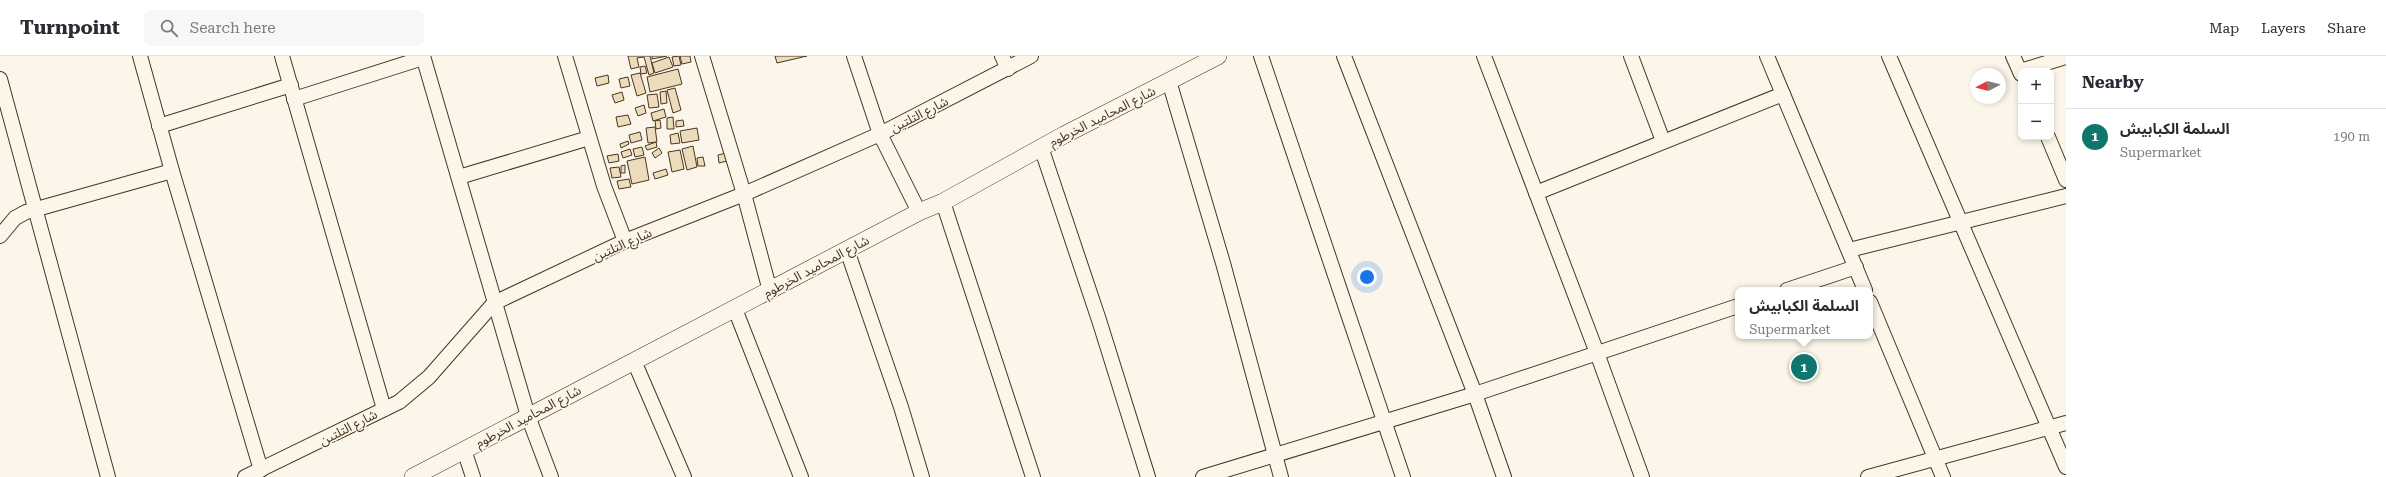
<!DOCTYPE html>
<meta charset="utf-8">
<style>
:root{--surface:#fff;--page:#f7f7f7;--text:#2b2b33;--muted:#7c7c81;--line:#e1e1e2;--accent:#0f766e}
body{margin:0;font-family:"Roboto Serif","Noto Sans Arabic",serif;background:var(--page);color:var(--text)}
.controls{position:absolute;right:12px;top:12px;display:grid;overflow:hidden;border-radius:8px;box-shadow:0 2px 6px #0003}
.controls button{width:36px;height:36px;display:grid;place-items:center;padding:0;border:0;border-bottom:1px solid var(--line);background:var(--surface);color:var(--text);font:20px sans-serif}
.compass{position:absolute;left:1970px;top:12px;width:36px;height:36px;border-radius:50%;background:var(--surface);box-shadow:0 2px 6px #0003;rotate:263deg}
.you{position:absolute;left:1367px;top:221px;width:14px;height:14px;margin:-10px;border:3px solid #fff;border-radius:50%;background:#1a73e8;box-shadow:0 0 0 6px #1a73e833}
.badge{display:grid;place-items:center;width:26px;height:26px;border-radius:50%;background:var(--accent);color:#fff;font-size:13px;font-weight:700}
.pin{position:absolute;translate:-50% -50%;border:2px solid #fff;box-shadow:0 1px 4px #0006}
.popup{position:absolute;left:1735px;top:231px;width:138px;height:52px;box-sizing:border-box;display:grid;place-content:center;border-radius:8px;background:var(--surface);filter:drop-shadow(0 1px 3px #0005);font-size:13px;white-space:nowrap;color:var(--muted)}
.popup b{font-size:15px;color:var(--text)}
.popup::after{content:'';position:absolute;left:50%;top:100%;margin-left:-8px;border:8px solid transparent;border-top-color:var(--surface)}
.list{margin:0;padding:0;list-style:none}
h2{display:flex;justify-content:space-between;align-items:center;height:52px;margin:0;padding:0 16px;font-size:17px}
h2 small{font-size:13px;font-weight:400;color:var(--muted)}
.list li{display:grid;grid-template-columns:26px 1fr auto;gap:12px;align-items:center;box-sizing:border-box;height:56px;padding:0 16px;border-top:1px solid var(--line)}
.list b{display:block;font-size:15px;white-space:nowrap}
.list p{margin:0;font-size:13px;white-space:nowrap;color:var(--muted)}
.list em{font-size:13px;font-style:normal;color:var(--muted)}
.icon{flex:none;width:22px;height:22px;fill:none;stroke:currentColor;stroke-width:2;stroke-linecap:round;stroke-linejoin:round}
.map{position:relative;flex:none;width:2066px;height:421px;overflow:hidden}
header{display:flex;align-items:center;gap:24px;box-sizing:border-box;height:56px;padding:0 20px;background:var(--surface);border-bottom:1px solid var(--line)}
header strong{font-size:19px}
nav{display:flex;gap:22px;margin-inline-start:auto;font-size:14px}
.search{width:280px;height:36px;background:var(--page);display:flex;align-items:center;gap:10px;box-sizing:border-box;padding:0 14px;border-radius:8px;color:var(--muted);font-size:15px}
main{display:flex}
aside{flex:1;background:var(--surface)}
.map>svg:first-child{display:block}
.building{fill:#ecdcbc;stroke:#4a3520}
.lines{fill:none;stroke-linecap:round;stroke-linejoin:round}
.minor-casing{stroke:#4a3520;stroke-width:16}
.tertiary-casing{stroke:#4a3520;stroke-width:18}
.minor{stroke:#fbf6e9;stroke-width:14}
.tertiary{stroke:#fbf6e9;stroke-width:17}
.labels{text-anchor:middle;stroke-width:3;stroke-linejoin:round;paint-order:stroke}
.street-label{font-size:13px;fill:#4a3520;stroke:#fbf6e9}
</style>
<header>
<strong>Turnpoint</strong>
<div class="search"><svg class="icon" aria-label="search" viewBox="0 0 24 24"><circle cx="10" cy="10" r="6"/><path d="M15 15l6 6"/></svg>Search here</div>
<nav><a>Map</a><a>Layers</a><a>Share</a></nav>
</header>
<main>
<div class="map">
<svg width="2066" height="421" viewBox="0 0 2066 421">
<rect width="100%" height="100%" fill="#fbf6e9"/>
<!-- building -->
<g class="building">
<path d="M 628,0 L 650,0 L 654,17 L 649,19 L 644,1 L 637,2 L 639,11 L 631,13 Z"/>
<path d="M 652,0 L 667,0 L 652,3 Z"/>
<path d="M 679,0 L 681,9 L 674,10 L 672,1 Z"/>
<path d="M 680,0 L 690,0 L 691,6 L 682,8 Z"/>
<path d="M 775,0 L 807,0 L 777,7 Z"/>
<path d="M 669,1 L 673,11 L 655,17 L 652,7 Z"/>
<path d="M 645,10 L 647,17 L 641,18 L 640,11 Z"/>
<path d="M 678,13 L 682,28 L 650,36 L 647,21 Z"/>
<path d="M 640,17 L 646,37 L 637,40 L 631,19 Z"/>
<path d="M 608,19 L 609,27 L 597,30 L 595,22 Z"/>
<path d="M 628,21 L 630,30 L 621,32 L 619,23 Z"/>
<path d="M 675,32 L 681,54 L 673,57 L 667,34 Z"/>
<path d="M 666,35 L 667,47 L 661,48 L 660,36 Z"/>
<path d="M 622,36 L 624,44 L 615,47 L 612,39 Z"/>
<path d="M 657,38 L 659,51 L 649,52 L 647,39 Z"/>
<path d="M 644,49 L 646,57 L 638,60 L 635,52 Z"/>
<path d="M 664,53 L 666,61 L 653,65 L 651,57 Z"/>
<path d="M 628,59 L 631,68 L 618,71 L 616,61 Z"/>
<path d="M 673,61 L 674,73 L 667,73 L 667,62 Z"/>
<path d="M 660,64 L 661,72 L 656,73 L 655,65 Z"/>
<path d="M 683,64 L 684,70 L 676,71 L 676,65 Z"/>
<path d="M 655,71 L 657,86 L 648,87 L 646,72 Z"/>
<path d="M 697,72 L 699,84 L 682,87 L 680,75 Z"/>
<path d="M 640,76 L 642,84 L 631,87 L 629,79 Z"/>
<path d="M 678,77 L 680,87 L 671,88 L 670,79 Z"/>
<path d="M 628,85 L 629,88 L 621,92 L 620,88 Z"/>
<path d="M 656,86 L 657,91 L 647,94 L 645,90 Z"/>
<path d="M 693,90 L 697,111 L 687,114 L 682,93 Z"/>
<path d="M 642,91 L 644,99 L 635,101 L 633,93 Z"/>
<path d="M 659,92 L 662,97 L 655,102 L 652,97 Z"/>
<path d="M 630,93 L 632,99 L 623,102 L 621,96 Z"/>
<path d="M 680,94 L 684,113 L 672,116 L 668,96 Z"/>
<path d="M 726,97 L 727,105 L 719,107 L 718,99 Z"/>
<path d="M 618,98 L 619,105 L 609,107 L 607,100 Z"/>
<path d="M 645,101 L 649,124 L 632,128 L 627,105 Z"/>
<path d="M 703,101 L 705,110 L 698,110 L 697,102 Z"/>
<path d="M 625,109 L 625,117 L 621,117 L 621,110 Z"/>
<path d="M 619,111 L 621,121 L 612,122 L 610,112 Z"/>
<path d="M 666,113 L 668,119 L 655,123 L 653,117 Z"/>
<path d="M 629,123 L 631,131 L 619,133 L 617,125 Z"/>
</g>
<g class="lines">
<defs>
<g id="minor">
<path d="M 140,0 L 172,115 L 261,414"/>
<path d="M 282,0 L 384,353"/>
<path d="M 423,0 L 528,360 L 551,421"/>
<path d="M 565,0 L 604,130 L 625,185"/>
<path d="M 702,0 L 744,138 L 770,235"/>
<path d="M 854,0 L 880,78 L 919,156"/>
<path d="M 1002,0 L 1008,13"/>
<path d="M 1261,0 L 1403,421"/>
<path d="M 1344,0 L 1475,338 L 1504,421"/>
<path d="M 1484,0 L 1597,297 L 1642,421"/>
<path d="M 1631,0 L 1663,85"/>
<path d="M 1767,0 L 1865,234"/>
<path d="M 1889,0 L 2066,411"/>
<path d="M 2013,0 L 2021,18"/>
<path d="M 2020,15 L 2066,1"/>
<path d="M 0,23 L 108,421"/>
<path d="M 1169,25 L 1223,207 L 1281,421"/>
<path d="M 294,43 L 423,2"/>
<path d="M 159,70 L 291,29"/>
<path d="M 2048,81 L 2066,124"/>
<path d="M 1041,91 L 1099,264 L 1148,421"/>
<path d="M 459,121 L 589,82"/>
<path d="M 1536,137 L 1783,38"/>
<path d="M 943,146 L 1033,421"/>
<path d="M 0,180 L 15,162 L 26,156 L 172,115"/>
<path d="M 847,194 L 901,351 L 922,421"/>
<path d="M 1849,194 L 2066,140"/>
<path d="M 1787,234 L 1856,211"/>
<path d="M 1870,246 L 1943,421"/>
<path d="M 735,253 L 801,421"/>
<path d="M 634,305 L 684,421"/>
<path d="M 464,394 L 473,421"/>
<path d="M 245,421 L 399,346 L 429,321 L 494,247 L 625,185 L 744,138 L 880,78 L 1031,0"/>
<path d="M 1203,421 L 1475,338 L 1738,250"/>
<path d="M 1868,421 L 2066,367"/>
</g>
<path id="tertiary" d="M 413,421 L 919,156 L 943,146 L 1064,79 L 1218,0"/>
</defs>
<!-- minor casing -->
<use href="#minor" class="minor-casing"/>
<!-- tertiary casing -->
<use href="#tertiary" class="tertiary-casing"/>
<!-- minor -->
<use href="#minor" class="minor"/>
<!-- tertiary -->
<use href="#tertiary" class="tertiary"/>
</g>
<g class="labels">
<!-- street labels -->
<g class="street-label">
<text transform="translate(919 58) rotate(-27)" y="5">شارع التلتين</text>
<text transform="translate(1102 60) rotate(-27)" y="5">شارع المحاميد الخرطوم</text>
<text transform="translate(622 188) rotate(-24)" y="5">شارع التلتين</text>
<text transform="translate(816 210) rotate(-28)" y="5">شارع المحاميد الخرطوم</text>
<text transform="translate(528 360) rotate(-28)" y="5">شارع المحاميد الخرطوم</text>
<text transform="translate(348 371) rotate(-27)" y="5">شارع التلتين</text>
</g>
</g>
</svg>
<div class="controls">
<button>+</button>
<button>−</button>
</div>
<svg class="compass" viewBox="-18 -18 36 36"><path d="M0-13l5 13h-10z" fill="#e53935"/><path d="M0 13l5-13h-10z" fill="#7c7c81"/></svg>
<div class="you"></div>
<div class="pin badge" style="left:1804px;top:311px">1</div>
<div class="popup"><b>السلمة الكبابيش</b>Supermarket</div>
</div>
<aside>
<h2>Nearby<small></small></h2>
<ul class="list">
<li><span class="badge">1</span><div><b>السلمة الكبابيش</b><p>Supermarket</p></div><em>190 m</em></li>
</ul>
</aside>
</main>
